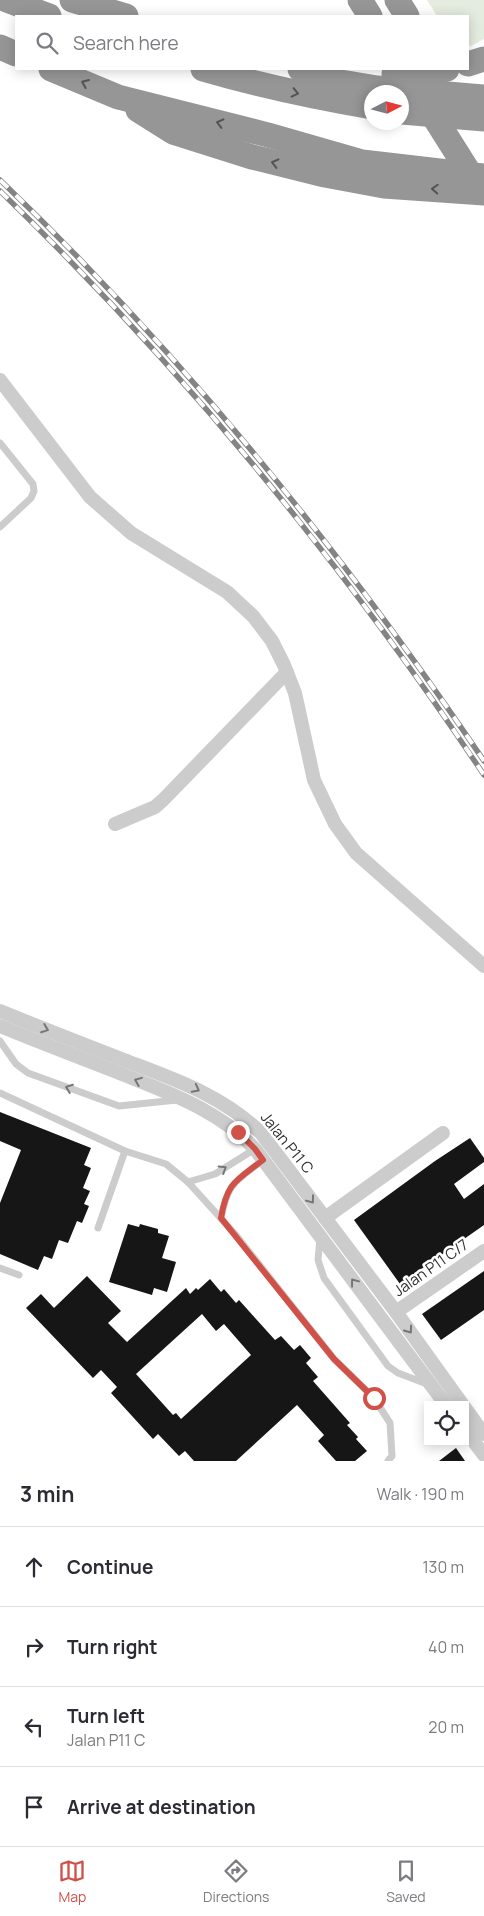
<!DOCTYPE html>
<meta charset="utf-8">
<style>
:root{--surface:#fff;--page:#f2f2f3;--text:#2b2b33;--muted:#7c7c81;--line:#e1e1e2;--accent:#d05148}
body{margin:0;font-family:Manrope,sans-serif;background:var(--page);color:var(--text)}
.controls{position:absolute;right:15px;bottom:15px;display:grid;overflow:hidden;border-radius:0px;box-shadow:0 2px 12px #0003}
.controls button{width:45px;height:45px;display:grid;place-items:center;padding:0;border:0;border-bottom:1px solid var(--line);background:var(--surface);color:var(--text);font:25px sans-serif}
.compass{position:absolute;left:364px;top:85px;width:45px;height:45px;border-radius:50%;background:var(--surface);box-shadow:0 2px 12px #0003;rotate:84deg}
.stop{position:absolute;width:15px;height:15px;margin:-11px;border:4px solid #d05148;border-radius:50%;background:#fff}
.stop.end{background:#d05148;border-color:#fff;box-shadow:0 1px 5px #0008}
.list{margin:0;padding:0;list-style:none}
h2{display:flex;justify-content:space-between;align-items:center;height:65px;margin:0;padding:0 20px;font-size:21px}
h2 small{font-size:16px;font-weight:400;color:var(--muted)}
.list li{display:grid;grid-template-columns:32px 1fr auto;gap:15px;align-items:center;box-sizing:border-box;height:80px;padding:0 20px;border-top:1px solid var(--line)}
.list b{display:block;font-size:19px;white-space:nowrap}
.list p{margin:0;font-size:16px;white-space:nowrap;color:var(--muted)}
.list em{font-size:16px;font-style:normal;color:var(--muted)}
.icon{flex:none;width:28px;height:28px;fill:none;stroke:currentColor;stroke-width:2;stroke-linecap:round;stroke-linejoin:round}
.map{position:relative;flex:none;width:484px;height:1461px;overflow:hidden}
.search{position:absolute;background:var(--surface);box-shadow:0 2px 12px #0003;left:15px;right:15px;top:15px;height:55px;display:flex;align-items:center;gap:12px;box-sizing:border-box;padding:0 18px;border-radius:0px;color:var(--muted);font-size:19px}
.sheet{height:385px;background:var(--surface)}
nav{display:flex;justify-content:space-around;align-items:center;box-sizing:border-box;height:70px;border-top:1px solid var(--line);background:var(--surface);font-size:14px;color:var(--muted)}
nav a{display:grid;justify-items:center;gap:2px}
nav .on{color:var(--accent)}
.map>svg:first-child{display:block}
.green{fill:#e4ebdf}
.building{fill:#161616;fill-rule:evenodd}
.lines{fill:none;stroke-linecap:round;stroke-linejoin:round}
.lane{stroke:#ccc;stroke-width:7}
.street{stroke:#ccc;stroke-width:14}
.highway{stroke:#969696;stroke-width:25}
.rail-casing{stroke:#848484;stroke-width:5.5}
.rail{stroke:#fff;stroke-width:4;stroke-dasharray:11;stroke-linecap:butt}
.oneway{stroke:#535353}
.oneway2{stroke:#767676}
.route{stroke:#d05148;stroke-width:6}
.labels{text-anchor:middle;stroke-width:5;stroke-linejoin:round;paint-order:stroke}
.street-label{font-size:15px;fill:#2f2f2f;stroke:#fff}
</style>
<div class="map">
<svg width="484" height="1461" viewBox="0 0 484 1461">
<rect width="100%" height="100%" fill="#fff"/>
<!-- green -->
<path class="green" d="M 427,0 L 484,0 L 484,39 L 471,46 L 468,45 L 468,16 L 437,16 Z"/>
<!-- building -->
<g class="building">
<path d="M 0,1112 L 91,1148 L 84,1165 L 91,1168 L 83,1188 L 90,1191 L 84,1204 L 89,1206 L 82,1223 L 77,1221 L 68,1243 L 59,1240 L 52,1259 L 44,1256 L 38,1270 L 0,1254 L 0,1203 L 21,1150 L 0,1141 Z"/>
<path d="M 470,1138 L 484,1158 L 484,1162 L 454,1184 L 464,1199 L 484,1184 L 484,1225 L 400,1284 L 354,1220 L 435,1161 Z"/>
<path d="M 128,1224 L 139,1227 L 140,1224 L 158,1229 L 158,1233 L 169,1236 L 162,1258 L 176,1262 L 167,1292 L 154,1288 L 152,1295 L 109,1282 Z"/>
<path d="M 484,1271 L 484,1310 L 441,1340 L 422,1314 Z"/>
<path d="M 87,1276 L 121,1311 L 108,1323 L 127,1342 L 186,1288 L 190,1294 L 196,1288 L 198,1290 L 210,1279 L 221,1292 L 224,1289 L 236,1303 L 239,1300 L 275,1340 L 281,1336 L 294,1350 L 300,1345 L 311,1358 L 306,1363 L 318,1377 L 313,1381 L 350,1423 L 347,1425 L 358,1437 L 356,1439 L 367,1451 L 355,1461 L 336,1461 L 318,1441 L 324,1435 L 297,1405 L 236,1461 L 194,1461 L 185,1451 L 179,1456 L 158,1434 L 153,1439 L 111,1393 L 117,1387 L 101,1370 L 93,1378 L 26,1308 L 41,1294 L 54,1308 ZM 202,1314 L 216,1331 L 224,1324 L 251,1355 L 181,1419 L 176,1413 L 173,1415 L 136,1374 Z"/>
<path d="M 456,1448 L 465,1461 L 439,1461 Z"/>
</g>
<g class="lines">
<!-- lane -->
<g class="lane">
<path d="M 0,443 L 33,484 L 34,491 L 31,498 L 0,527"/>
<path d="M 0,1041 L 16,1064 L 28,1073 L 119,1106 L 177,1100"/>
<path d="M 0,1093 L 125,1151 L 166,1164 L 188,1182 L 235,1234 L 334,1359 L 374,1398 L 390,1423 L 392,1456 L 388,1461"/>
<path d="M 188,1182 L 215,1174 L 255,1149"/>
<path d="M 221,1218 C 228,1182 236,1181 263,1160"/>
<path d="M 98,1228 L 125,1151"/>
<path d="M 320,1238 L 318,1260 L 324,1278 L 388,1366 L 398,1373 L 427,1384"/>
<path d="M 0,1268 L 19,1275"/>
</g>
<!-- street -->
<g class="street">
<path d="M 0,380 L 90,497 L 131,533 L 227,592 L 253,616 L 272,641 L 284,665 L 295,693 L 314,780 L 335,824 L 356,853 L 484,966"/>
<path d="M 115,824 L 155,807 L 164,799 L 287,672"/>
<path d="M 0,1011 C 41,1028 83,1044 124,1060 C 174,1079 222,1095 261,1133 L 396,1312 L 463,1405"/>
<path d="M 0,1026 C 39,1042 78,1057 117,1072 C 166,1092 218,1109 255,1149 L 446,1405"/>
<path d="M 325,1218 L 443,1133"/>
<path d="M 396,1312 L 484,1251"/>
<path d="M 465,1408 L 484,1434"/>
<path d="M 465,1430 L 484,1455"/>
</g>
<!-- highway -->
<g class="highway">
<path d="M 7,0 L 49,16"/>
<path d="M 72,0 L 126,16"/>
<path d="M 360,0 L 370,16"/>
<path d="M 397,0 L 407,16"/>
<path d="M 0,47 L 16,54"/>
<path d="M 468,64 L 484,59"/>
<path d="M 51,69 L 118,97 L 268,135 L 362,162 L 484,176"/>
<path d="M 203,69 C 258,85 314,97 372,107"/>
<path d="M 300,69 L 341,82 L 377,88 L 484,97"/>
<path d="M 404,69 L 477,185"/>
<path d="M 394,74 L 429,73 L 447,69"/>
<path d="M 138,110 L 173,132 L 252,157 L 325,175 L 384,186 L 484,193"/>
<path d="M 402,112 L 484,119"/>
</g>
<defs>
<g id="rail">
<path d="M 0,180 C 183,355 342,551 484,761"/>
<path d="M 0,191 C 182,367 344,565 484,775"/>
</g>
</defs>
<!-- rail casing -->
<use href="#rail" class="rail-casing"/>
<!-- rail -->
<use href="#rail" class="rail"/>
</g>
<!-- one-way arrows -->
<defs><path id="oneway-chevron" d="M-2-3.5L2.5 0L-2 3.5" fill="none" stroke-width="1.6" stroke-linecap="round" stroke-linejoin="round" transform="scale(1.25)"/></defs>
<g class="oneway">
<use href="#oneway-chevron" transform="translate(85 83) rotate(-157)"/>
<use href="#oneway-chevron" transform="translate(295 93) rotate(13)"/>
<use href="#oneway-chevron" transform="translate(220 123) rotate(-166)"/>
<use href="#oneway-chevron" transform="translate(275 163) rotate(-166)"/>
<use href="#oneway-chevron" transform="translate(435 189) rotate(-177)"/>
</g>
<g class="oneway2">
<use href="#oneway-chevron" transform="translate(45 1029) rotate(21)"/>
<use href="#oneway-chevron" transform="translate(138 1081) rotate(-158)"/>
<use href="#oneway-chevron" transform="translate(69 1088) rotate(-159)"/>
<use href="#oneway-chevron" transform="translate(196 1089) rotate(28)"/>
<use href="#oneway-chevron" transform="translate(223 1169) rotate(-32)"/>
<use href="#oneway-chevron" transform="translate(311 1200) rotate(53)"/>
<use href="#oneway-chevron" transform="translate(354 1282) rotate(-127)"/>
<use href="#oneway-chevron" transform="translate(409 1330) rotate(54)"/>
</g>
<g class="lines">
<!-- route -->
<path class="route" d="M 238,1132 L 255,1149 L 263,1160 C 236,1181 227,1182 221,1218 L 334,1359 L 374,1398"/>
</g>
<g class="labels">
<!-- street labels -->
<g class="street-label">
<text transform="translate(287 1143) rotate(51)" y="5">Jalan P11 C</text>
<text transform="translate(431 1268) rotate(-35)" y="5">Jalan P11 C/7</text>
</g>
</g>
</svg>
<div class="controls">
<button><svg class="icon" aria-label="locate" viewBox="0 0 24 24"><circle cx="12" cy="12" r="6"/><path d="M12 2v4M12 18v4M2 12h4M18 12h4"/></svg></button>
</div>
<svg class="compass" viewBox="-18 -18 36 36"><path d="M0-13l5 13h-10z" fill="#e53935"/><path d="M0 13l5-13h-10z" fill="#7c7c81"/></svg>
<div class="stop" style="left:374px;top:1398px"></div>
<div class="stop end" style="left:238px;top:1132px"></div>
<div class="search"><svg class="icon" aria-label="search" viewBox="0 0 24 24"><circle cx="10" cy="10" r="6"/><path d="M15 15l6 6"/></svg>Search here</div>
</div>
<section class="sheet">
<h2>3 min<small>Walk · 190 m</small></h2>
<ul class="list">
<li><svg class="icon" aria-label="ahead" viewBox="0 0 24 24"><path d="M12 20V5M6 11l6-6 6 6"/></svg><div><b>Continue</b></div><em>130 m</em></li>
<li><svg class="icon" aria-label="right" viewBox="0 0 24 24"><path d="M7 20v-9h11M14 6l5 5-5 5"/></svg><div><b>Turn right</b></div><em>40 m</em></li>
<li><svg class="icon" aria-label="left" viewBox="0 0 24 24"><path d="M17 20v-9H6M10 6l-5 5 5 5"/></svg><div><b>Turn left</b><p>Jalan P11 C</p></div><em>20 m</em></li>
<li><svg class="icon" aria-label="arrive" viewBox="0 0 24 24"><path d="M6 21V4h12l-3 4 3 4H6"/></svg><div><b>Arrive at destination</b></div></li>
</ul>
</section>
<nav>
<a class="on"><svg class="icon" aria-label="map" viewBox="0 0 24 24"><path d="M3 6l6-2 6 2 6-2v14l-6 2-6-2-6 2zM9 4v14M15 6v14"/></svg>Map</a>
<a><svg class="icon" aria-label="directions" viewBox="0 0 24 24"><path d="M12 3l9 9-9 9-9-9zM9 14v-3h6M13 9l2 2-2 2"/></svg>Directions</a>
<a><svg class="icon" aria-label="saved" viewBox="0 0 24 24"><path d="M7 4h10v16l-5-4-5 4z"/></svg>Saved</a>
</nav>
